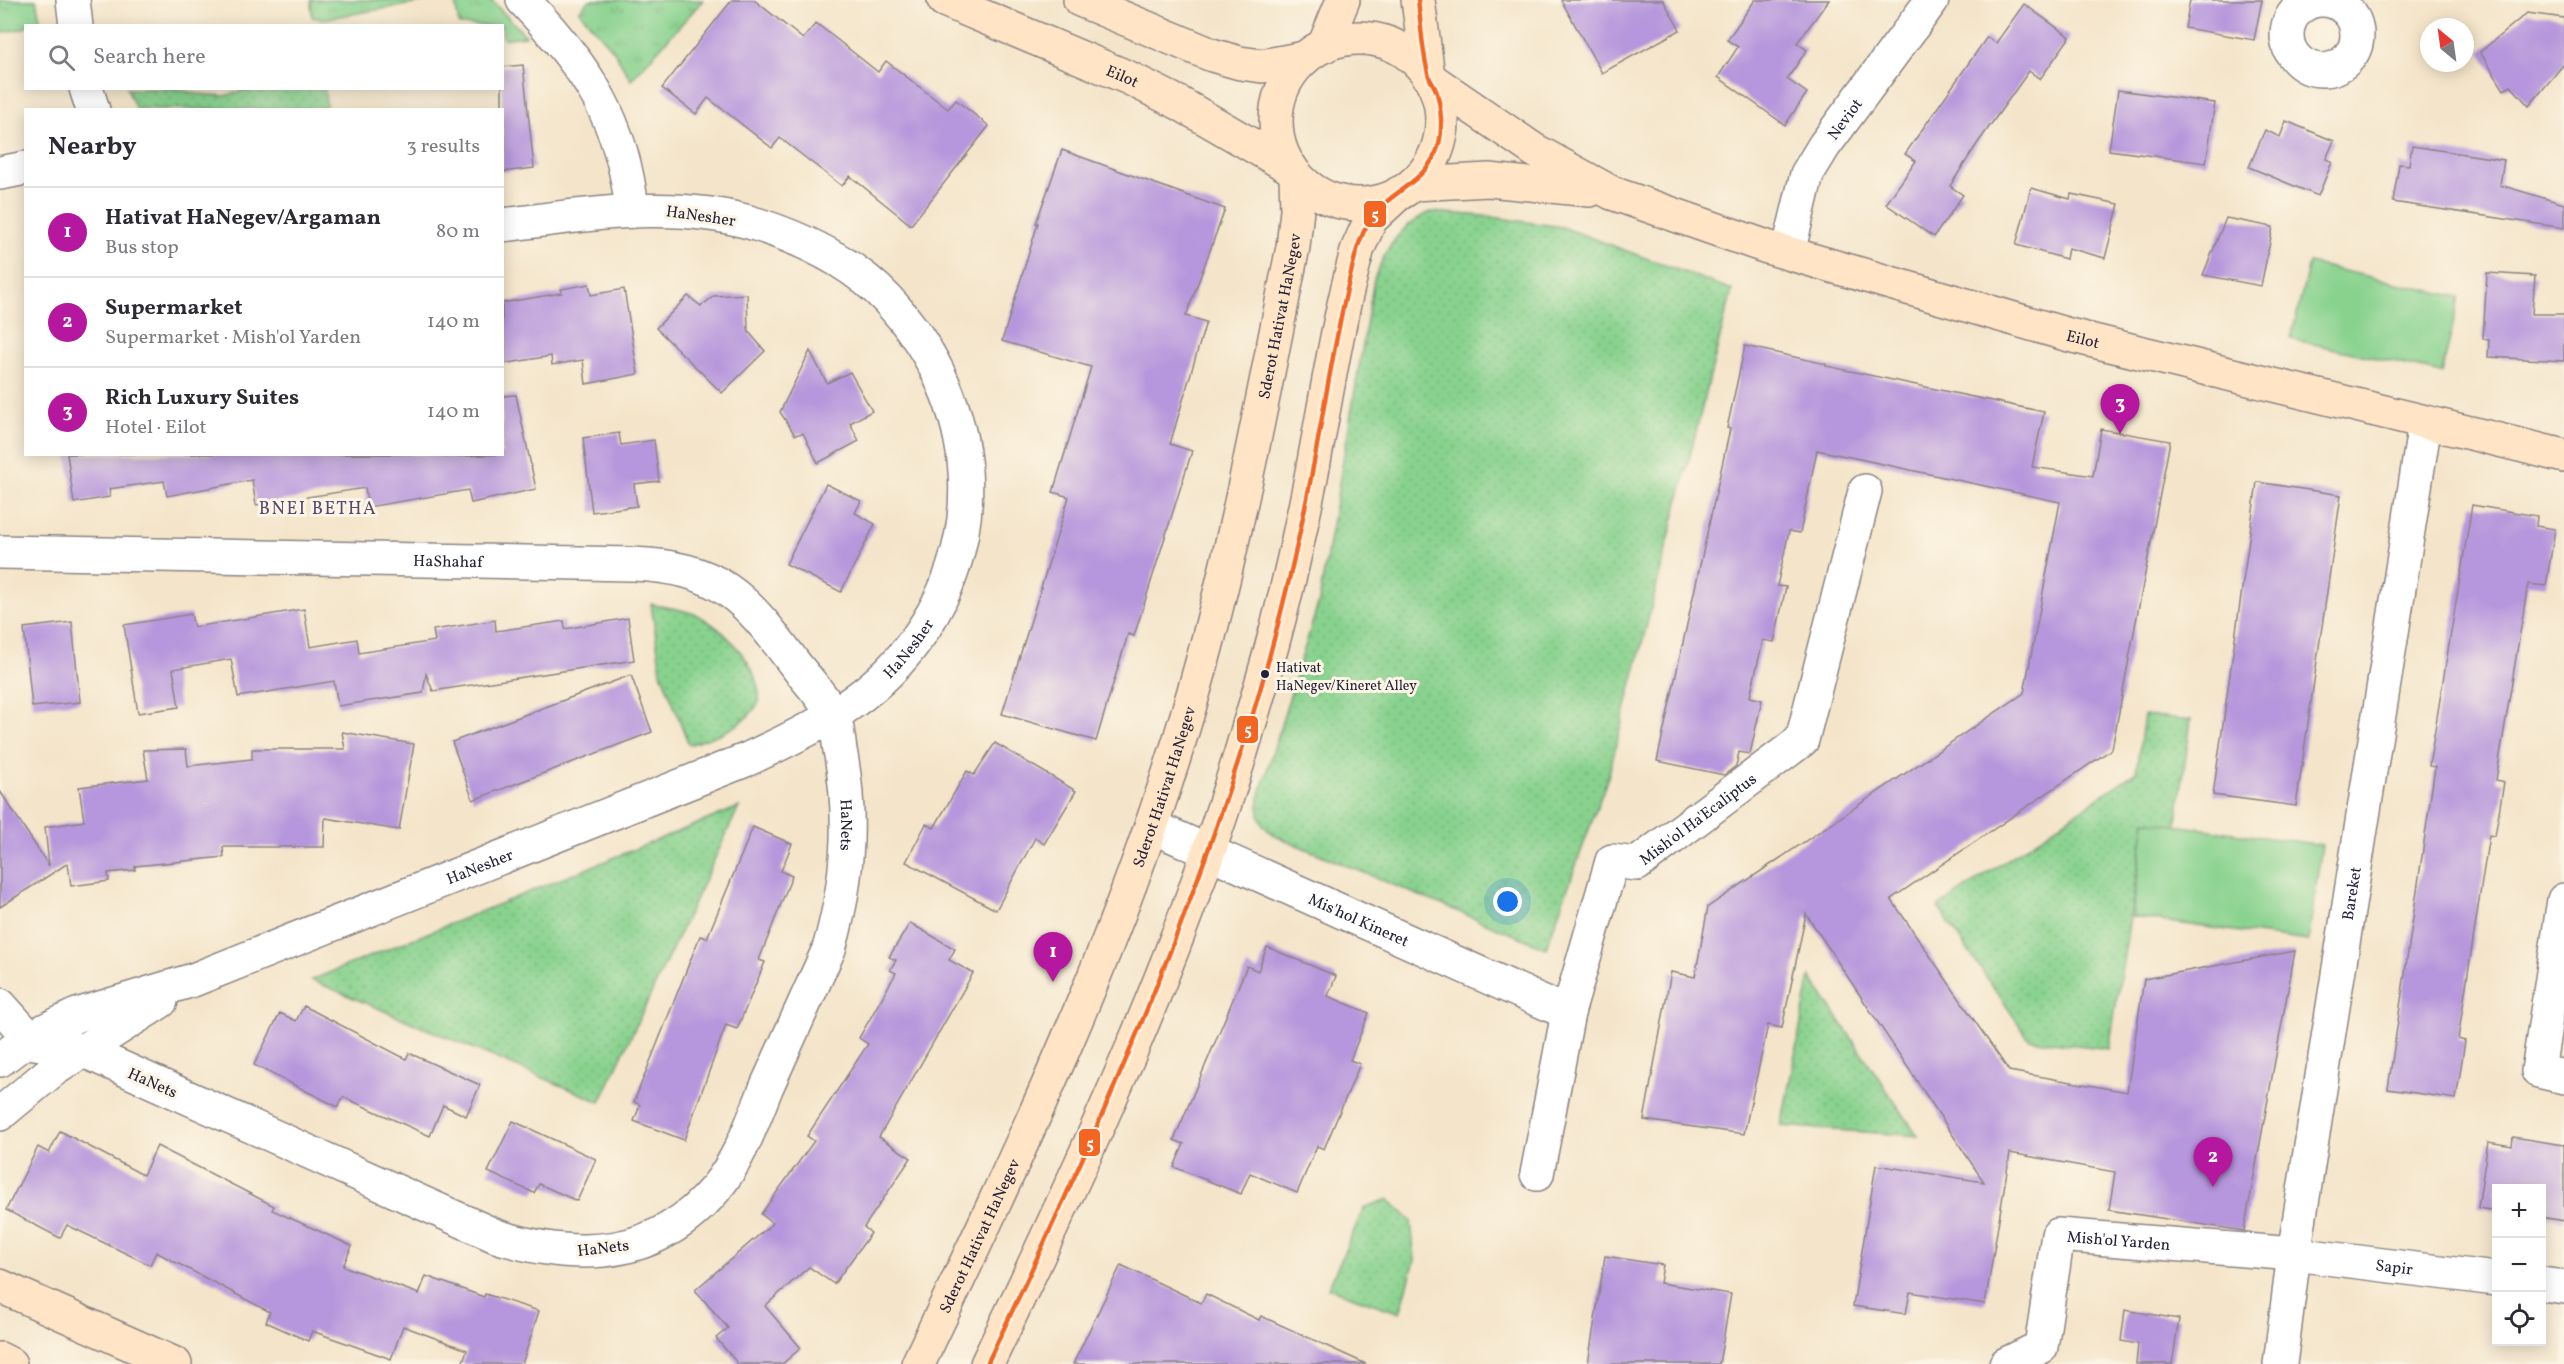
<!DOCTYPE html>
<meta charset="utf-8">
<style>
:root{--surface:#fff;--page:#f7f7f7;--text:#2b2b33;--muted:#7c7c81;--line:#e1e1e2;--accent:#b5179e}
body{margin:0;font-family:Vollkorn,serif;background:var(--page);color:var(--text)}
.controls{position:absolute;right:18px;bottom:18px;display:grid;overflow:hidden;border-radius:0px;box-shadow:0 3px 15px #0003}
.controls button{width:54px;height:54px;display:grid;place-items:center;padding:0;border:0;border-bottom:2px solid var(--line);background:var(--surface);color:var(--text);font:30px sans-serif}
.compass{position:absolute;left:2420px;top:18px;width:54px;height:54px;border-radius:50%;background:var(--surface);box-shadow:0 3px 15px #0003;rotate:331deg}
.you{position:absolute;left:1508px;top:902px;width:21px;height:21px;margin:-15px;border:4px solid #fff;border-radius:50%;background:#1a73e8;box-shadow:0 0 0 9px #1a73e833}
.badge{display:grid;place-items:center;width:39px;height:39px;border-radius:50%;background:var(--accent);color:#fff;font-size:20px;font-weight:700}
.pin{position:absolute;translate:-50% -50px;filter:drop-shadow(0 2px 3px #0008)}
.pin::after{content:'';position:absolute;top:32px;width:21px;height:18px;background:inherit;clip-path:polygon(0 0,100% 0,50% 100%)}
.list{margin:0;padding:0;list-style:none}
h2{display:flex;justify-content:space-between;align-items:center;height:78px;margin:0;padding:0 24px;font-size:26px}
h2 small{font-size:20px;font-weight:400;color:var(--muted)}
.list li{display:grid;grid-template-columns:39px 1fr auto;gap:18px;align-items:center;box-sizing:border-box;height:90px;padding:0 24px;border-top:2px solid var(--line)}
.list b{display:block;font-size:22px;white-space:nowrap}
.list p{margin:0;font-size:20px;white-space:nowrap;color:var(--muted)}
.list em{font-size:20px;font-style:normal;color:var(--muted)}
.icon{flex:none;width:33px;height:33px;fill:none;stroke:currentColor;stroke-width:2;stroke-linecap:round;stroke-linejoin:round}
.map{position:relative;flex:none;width:2564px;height:1364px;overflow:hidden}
.search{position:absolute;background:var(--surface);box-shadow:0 3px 15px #0003;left:24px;top:24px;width:480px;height:66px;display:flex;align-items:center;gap:15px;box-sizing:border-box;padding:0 21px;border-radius:0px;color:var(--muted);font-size:22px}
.panel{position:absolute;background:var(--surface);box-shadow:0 3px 15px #0003;left:24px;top:108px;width:480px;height:348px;border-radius:0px}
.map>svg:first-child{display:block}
.grass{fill:url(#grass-tufts);stroke:#557a64;stroke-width:1.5}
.park{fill:url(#park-dots);stroke:#557a64;stroke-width:1.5}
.pitch{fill:#88d28e;stroke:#557a64;stroke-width:1.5}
.building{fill:#b696dc}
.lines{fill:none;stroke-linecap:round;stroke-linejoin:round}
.street-casing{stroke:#8b8482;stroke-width:36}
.secondary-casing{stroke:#8b8482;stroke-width:36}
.street{stroke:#fff;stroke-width:33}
.secondary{stroke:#ffe4c6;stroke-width:33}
.bus-1-casing{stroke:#fcf5e5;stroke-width:9}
.bus-1{stroke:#f26522;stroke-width:4.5}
.bus-dot{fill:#22223b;stroke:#fcf5e5;stroke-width:2}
.labels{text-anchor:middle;stroke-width:6;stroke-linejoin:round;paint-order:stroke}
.bus-label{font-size:14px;fill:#22223b;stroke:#fcf5e5;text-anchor:start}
.street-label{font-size:16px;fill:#22223b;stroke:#fcf5e5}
.neighbourhood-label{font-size:18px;letter-spacing:1.5px;fill:#564b73;stroke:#fcf5e5}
.line-badge{stroke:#fcf5e5;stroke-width:2}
.badge-label{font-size:16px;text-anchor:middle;font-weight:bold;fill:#fff}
</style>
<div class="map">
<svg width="2564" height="1364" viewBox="0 0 2564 1364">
<defs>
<pattern id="grass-tufts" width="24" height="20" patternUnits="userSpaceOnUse" patternTransform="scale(1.5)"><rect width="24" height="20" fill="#88d28e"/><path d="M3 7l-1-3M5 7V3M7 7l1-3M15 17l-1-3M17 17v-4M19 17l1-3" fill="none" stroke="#75b47b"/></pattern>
<pattern id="park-dots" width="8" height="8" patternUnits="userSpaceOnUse" patternTransform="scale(1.5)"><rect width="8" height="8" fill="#88d28e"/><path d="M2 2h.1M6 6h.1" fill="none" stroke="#75b47b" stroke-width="1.8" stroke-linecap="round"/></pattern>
</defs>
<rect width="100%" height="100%" fill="#fcf5e5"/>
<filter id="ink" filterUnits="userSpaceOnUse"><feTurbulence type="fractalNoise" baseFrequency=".0167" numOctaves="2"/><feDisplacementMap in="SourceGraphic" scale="12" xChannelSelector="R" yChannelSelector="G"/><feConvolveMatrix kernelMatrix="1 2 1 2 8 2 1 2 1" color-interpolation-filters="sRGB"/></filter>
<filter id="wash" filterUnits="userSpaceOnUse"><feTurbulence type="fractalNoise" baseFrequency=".008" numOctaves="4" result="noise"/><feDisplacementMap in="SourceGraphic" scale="24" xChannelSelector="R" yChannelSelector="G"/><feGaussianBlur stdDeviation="1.35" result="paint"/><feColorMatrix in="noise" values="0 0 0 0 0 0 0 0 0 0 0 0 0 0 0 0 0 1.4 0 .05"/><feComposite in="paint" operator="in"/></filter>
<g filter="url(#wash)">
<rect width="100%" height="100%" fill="#f4e5ca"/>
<!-- grass -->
<g class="grass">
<path d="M 0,0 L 36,0 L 41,24 L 26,26 L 25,28 L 0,33 Z"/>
<path d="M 311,0 L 436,0 L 323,19 L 312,17 Z"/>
<path d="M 455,0 L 491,0 L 526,36 L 503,39 L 502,26 L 459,25 Z"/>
<path d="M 589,0 L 703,0 L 631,80 L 614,51 L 579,11 Z"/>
</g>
<!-- park -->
<g class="park">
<path d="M 127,89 L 178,89 L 197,94 L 224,96 L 249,89 L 325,89 L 326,109 L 136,109 Z"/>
<path d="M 1431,212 L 1484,216 L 1562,227 L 1732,290 L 1608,777 L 1546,948 L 1275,836 C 1259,824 1257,816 1259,797 L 1319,601 L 1374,279 C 1386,249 1400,224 1431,212 Z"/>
<path d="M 651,604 C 667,608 688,609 701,617 C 729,633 761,668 759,702 C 743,729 717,735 689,745 L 661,672 Z"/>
<path d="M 2144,715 L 2191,720 L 2176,826 L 2145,822 L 2109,1049 L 2029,1039 L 1938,907 L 2136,772 Z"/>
<path d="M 739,807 L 600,1102 L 311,980 Z"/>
<path d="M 1810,977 L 1918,1136 L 1781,1126 Z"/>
<path d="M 1388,1199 L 1411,1221 L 1415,1260 L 1400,1313 L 1328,1288 L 1364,1208 Z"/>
</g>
<!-- pitch -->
<g class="pitch">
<path d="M 2309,263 L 2459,297 L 2442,373 L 2291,339 Z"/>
<path d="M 2145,821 L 2322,845 L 2308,941 L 2132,917 Z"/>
</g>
<g id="blocks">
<!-- building -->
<g class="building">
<path d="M 732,0 L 754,0 L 803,39 L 816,23 L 878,72 L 886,61 L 948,109 L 956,100 L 989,126 L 911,225 L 850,176 L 842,186 L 780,138 L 772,148 L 708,98 L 696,114 L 662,88 Z"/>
<path d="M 1561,0 L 1663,0 L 1680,30 L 1602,73 Z"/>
<path d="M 1755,0 L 1829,0 L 1797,43 L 1807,50 L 1787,79 L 1807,93 L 1785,125 L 1718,77 L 1738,47 L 1727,40 Z"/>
<path d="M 2190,0 L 2262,0 L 2254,40 L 2185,28 Z"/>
<path d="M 2024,4 L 2070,37 L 2040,79 L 2029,71 L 1977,144 L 1950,186 L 1963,195 L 1934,237 L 1886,204 L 1916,161 L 1905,154 L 1987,37 L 1996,43 Z"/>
<path d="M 2527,13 L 2564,18 L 2564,64 L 2529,106 L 2511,86 L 2504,90 L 2480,52 Z"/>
<path d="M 523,65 L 534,168 L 502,172 L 502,67 Z"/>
<path d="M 2118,90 L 2215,103 L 2206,163 L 2109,150 Z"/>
<path d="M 2286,121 L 2334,141 L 2326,159 L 2332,162 L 2318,196 L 2249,167 L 2265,130 L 2280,137 Z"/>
<path d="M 2412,146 L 2504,160 L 2500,185 L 2564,204 L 2564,228 L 2393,202 L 2399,164 L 2409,165 Z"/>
<path d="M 1062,150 L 1225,209 L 1186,316 L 1206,322 L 1170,444 L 1192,451 L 1134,636 L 1128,634 L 1096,741 L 1002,714 L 1069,497 L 1053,492 L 1091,367 L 1002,341 L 1038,223 L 1036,223 Z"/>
<path d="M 2031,188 L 2070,199 L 2071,194 L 2119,204 L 2105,258 L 2068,248 L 2066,259 L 2016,245 Z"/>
<path d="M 2226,218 L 2273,227 L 2261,286 L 2203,275 Z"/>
<path d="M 2487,273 L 2535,276 L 2532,314 L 2564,314 L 2564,361 L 2488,357 L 2489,340 L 2483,339 Z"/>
<path d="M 589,284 L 591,295 L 624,289 L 638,374 L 586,384 L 583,360 L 552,365 L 551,356 L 502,364 L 502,303 L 562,293 L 561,289 Z"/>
<path d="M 747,294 L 748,331 L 765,351 L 722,393 L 656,328 L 688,296 L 701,306 L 714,296 Z"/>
<path d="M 1745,346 L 1826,364 L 1826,366 L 2044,412 L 2032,467 L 2093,476 L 2101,429 L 2170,441 L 2112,749 L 1891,899 L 2009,1071 L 2127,1092 L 2144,979 L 2295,951 L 2244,1231 L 2109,1210 L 2115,1172 L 2010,1153 L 1985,1304 L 1910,1292 L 1906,1314 L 1853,1306 L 1876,1165 L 1984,1182 L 1806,914 L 1782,1028 L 1768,1025 L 1744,1134 L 1644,1120 L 1671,972 L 1695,977 L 1708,907 L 2024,693 L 2060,502 L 1817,450 L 1800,533 L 1789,531 L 1777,586 L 1786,587 L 1774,642 L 1763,640 L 1750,697 L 1762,700 L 1750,754 L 1739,752 L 1736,766 L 1724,775 L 1657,761 L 1730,429 L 1727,428 Z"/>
<path d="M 810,351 L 827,383 L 850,372 L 872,411 L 850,423 L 859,441 L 818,463 L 803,433 L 795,435 L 780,412 Z"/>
<path d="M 516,395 L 536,489 L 471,503 L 468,490 L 368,507 L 365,488 L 256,505 L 252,480 L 167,496 L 164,481 L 109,489 L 110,497 L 74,503 L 67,454 L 445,454 L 445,457 L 502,454 L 502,396 Z"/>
<path d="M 619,433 L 621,445 L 654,440 L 659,481 L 634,484 L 637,506 L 592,512 L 583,438 Z"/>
<path d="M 2257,482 L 2341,495 L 2296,806 L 2213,795 Z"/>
<path d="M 826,484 L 861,501 L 855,513 L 875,524 L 841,592 L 786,564 Z"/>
<path d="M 2472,505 L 2537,516 L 2536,526 L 2555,529 L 2546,586 L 2528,584 L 2496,780 L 2504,782 L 2495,836 L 2489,835 L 2458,1039 L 2465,1041 L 2456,1099 L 2388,1089 L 2435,767 L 2429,766 Z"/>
<path d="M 304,609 L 310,647 L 357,639 L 359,653 L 435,641 L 433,630 L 495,620 L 496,631 L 564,621 L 565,629 L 628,618 L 634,660 L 433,691 L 426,674 L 423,693 L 338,706 L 334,681 L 238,697 L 231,659 L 173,669 L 179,707 L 138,713 L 124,625 L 191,614 L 194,627 Z"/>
<path d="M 72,622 L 80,702 L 32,707 L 24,628 Z"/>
<path d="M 631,675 L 652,732 L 473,800 L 452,742 Z"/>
<path d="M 342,732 L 414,744 L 399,830 L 325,818 L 324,847 L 223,847 L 224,857 L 135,866 L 135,870 L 108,873 L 109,881 L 71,886 L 68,863 L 0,907 L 0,791 L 49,866 L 45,827 L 84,821 L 79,787 L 148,779 L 143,750 L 186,749 L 188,766 L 252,759 L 252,749 L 345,749 Z"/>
<path d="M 995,743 L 1076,791 L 1044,844 L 1035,838 L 996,910 L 906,862 L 926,824 L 934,828 L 967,771 L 974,775 Z"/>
<path d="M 753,827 L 792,844 L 781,871 L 792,876 L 759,960 L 765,962 L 737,1029 L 726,1025 L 684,1140 L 634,1121 L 640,1105 L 634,1102 L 700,936 L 707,938 Z"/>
<path d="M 910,923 L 955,949 L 949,960 L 973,973 L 879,1137 L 911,1158 L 864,1227 L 871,1233 L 834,1284 L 809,1267 L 765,1306 L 801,1348 L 782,1364 L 738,1364 L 716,1338 L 728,1328 L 695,1290 L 773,1223 L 761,1214 L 814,1141 L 807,1136 L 868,1044 L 859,1038 L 896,973 L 890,970 L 896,960 L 889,957 Z"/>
<path d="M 1267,947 L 1336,976 L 1328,996 L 1369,1013 L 1350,1060 L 1360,1064 L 1324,1149 L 1317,1146 L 1297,1193 L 1250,1173 L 1241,1194 L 1174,1167 L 1184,1144 L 1174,1140 L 1247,966 L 1258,971 Z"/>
<path d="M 304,1006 L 406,1059 L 409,1053 L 480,1085 L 466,1116 L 443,1105 L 430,1136 L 343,1097 L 338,1107 L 254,1065 L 280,1013 L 296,1021 Z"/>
<path d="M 513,1121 L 596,1159 L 577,1201 L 539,1184 L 534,1193 L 488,1172 Z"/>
<path d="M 60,1131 L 143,1175 L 157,1146 L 274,1206 L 272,1210 L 352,1246 L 343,1266 L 419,1294 L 426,1276 L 484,1297 L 485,1294 L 539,1311 L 522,1364 L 462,1364 L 467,1350 L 403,1326 L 391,1359 L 312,1331 L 308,1341 L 266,1322 L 270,1312 L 156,1252 L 150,1265 L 67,1225 L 60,1238 L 6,1210 L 38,1147 L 49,1153 Z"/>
<path d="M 2513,1137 L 2564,1145 L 2564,1221 L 2541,1217 L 2541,1188 L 2496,1188 L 2496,1211 L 2478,1208 L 2488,1142 L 2512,1146 Z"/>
<path d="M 1605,1256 L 1663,1265 L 1660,1283 L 1731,1294 L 1719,1364 L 1588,1364 Z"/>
<path d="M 1121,1265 L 1201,1303 L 1206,1294 L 1259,1320 L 1261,1316 L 1366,1364 L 1073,1364 Z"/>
<path d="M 2125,1310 L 2179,1319 L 2172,1364 L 2136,1364 L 2138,1344 L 2121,1341 Z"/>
</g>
</g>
</g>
<g filter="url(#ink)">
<use href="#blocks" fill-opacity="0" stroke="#8b8482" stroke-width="1.5"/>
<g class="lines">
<defs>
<g id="street">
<path d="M 73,0 L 76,26"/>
<path d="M 523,0 C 585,65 623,119 632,211"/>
<circle cx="2322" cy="35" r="35"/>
<path d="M 86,88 L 93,110"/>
<path d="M 0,173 L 26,168"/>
<path id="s1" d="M 1788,253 L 1807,174 L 1824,146 L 1932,0"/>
<path id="s2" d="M 0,552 L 632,564 C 719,567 745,597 794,663 C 806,679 824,697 833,715 C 838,725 838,739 840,750 C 853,817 848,884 829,949 C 808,995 788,1040 767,1086 C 753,1120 740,1159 716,1188 C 658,1259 578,1262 496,1236 L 82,1050 L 34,1043 L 0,1005"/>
<path id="s3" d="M 1151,826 L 1568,1013"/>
<path d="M 2564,900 L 2538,1071 L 2564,1077"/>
<path id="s4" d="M 0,1060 L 29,1038 L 77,1015 L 193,980 L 748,759 C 804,733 863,705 904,655 C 995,546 982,401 887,299 C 854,264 805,240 759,225 C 675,198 587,215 502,225"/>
<path d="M 0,1114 L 53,1070 L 161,1001"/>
<path id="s5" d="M 1537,1174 L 1568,1013 L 1612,861 L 1637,864 L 1802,740 L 1865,491"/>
<path d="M 2542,1284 L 2564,1287"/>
<path id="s6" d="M 2006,1364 L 2041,1347 L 2058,1235 L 2294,1254 L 2496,1279"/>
<path id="s7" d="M 2280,1364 L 2294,1254 L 2425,423"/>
</g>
<g id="secondary">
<path id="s8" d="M 944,0 L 1129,78 L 1179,103 L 1291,168"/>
<path d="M 1080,0 L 1212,55 L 1240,63 L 1262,66 L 1305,58"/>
<path d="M 1418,0 L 1428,76"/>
<circle cx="1359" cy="121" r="83"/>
<path d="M 1324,46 L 1343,0"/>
<path id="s9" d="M 1432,80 L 1534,150 L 1612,193 L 1767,247 L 2069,335 L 2564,456"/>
<path d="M 1413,184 L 1489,180 L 1590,190"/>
<path d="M 0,1286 L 175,1364"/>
<path d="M 0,1359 L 10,1364"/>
<path id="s10" d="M 918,1364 C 1021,1149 1123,935 1190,705 C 1234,555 1262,401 1293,247 L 1297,210 L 1296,175"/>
<path d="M 987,1364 C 1087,1155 1186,945 1250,722 C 1270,656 1288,589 1302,521 C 1322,431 1333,337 1358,248 L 1371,219 L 1399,193"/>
</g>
</defs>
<!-- street casing -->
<use href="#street" class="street-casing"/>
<!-- secondary casing -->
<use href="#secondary" class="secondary-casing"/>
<!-- street -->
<use href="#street" class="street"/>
<!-- secondary -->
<use href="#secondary" class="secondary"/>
<defs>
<path id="bus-1" d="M 987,1364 C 1095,1138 1198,911 1266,669 C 1283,607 1298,545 1310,483 C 1323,416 1333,347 1349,281 C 1354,260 1359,236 1371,219 C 1391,189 1428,183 1439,144 C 1443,128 1441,107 1437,93 C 1435,86 1429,80 1428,73 C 1422,50 1421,24 1418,0"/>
</defs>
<!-- bus-1 casing -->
<use href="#bus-1" class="bus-1-casing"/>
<!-- bus-1 -->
<use href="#bus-1" class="bus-1"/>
</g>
</g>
<!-- markers -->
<circle class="bus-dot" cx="1265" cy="674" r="5"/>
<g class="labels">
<!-- bus labels -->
<g class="bus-label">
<text x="1276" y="672">Hativat<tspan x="1276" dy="18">HaNegev/Kineret Alley</tspan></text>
</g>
<!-- street labels -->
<g class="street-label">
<text dy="6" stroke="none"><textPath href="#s8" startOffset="194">Eilot</textPath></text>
<text dy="6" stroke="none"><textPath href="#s1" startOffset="148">Neviot</textPath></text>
<text transform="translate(701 215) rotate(8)" y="6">HaNesher</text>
<text dy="6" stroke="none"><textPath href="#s10" startOffset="1113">Sderot Hativat HaNegev</textPath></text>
<text dy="6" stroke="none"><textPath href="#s9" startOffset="706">Eilot</textPath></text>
<text dy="6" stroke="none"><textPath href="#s2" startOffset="448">HaShahaf</textPath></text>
<text dy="6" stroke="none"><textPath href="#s4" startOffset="1005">HaNesher</textPath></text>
<text dy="6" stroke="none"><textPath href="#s10" startOffset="628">Sderot Hativat HaNegev</textPath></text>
<text dy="6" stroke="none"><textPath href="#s5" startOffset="423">Mish'ol Ha'Ecaliptus</textPath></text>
<text dy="6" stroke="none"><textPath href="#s2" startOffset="1008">HaNets</textPath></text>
<text dy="6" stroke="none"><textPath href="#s4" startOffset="519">HaNesher</textPath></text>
<text dy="6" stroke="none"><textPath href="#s7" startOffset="476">Bareket</textPath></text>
<text dy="6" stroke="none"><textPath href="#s3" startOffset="228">Mis'hol Kineret</textPath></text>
<text transform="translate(153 1082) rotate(24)" y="6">HaNets</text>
<text dy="6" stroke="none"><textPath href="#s10" startOffset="142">Sderot Hativat HaNegev</textPath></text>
<text dy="6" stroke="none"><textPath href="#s6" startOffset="213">Mish'ol Yarden</textPath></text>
<text transform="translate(603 1247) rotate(-7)" y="6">HaNets</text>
<text dy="6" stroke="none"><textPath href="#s6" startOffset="490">Sapir</textPath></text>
</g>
<!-- neighbourhood labels -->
<g class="neighbourhood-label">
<text x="318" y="514">BNEI BETHA</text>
</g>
</g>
<g class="line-badge">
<rect x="1363" y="200" width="24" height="28" rx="6" fill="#f26522"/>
<rect x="1236" y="715" width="23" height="29" rx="6" fill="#f26522"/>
<rect x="1078" y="1128" width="23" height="29" rx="6" fill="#f26522"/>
</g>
<g class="badge-label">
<text x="1375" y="220">5</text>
<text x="1248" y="735">5</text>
<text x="1090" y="1149">5</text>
</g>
</svg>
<div class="controls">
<button>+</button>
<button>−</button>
<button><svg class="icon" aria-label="locate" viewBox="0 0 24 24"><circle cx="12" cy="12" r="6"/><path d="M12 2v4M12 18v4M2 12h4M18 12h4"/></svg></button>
</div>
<svg class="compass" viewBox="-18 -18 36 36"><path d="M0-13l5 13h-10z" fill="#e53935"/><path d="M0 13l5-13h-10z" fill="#7c7c81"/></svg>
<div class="you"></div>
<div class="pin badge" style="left:1053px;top:982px">1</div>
<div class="pin badge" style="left:2213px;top:1187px">2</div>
<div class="pin badge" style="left:2120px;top:434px">3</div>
<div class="search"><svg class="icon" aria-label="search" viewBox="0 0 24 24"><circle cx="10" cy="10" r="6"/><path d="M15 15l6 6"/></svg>Search here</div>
<section class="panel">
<h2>Nearby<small>3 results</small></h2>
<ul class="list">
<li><span class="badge">1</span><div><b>Hativat HaNegev/Argaman</b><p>Bus stop</p></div><em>80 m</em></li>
<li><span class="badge">2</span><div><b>Supermarket</b><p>Supermarket · Mish'ol Yarden</p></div><em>140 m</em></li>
<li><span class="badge">3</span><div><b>Rich Luxury Suites</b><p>Hotel · Eilot</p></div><em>140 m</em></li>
</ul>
</section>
</div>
